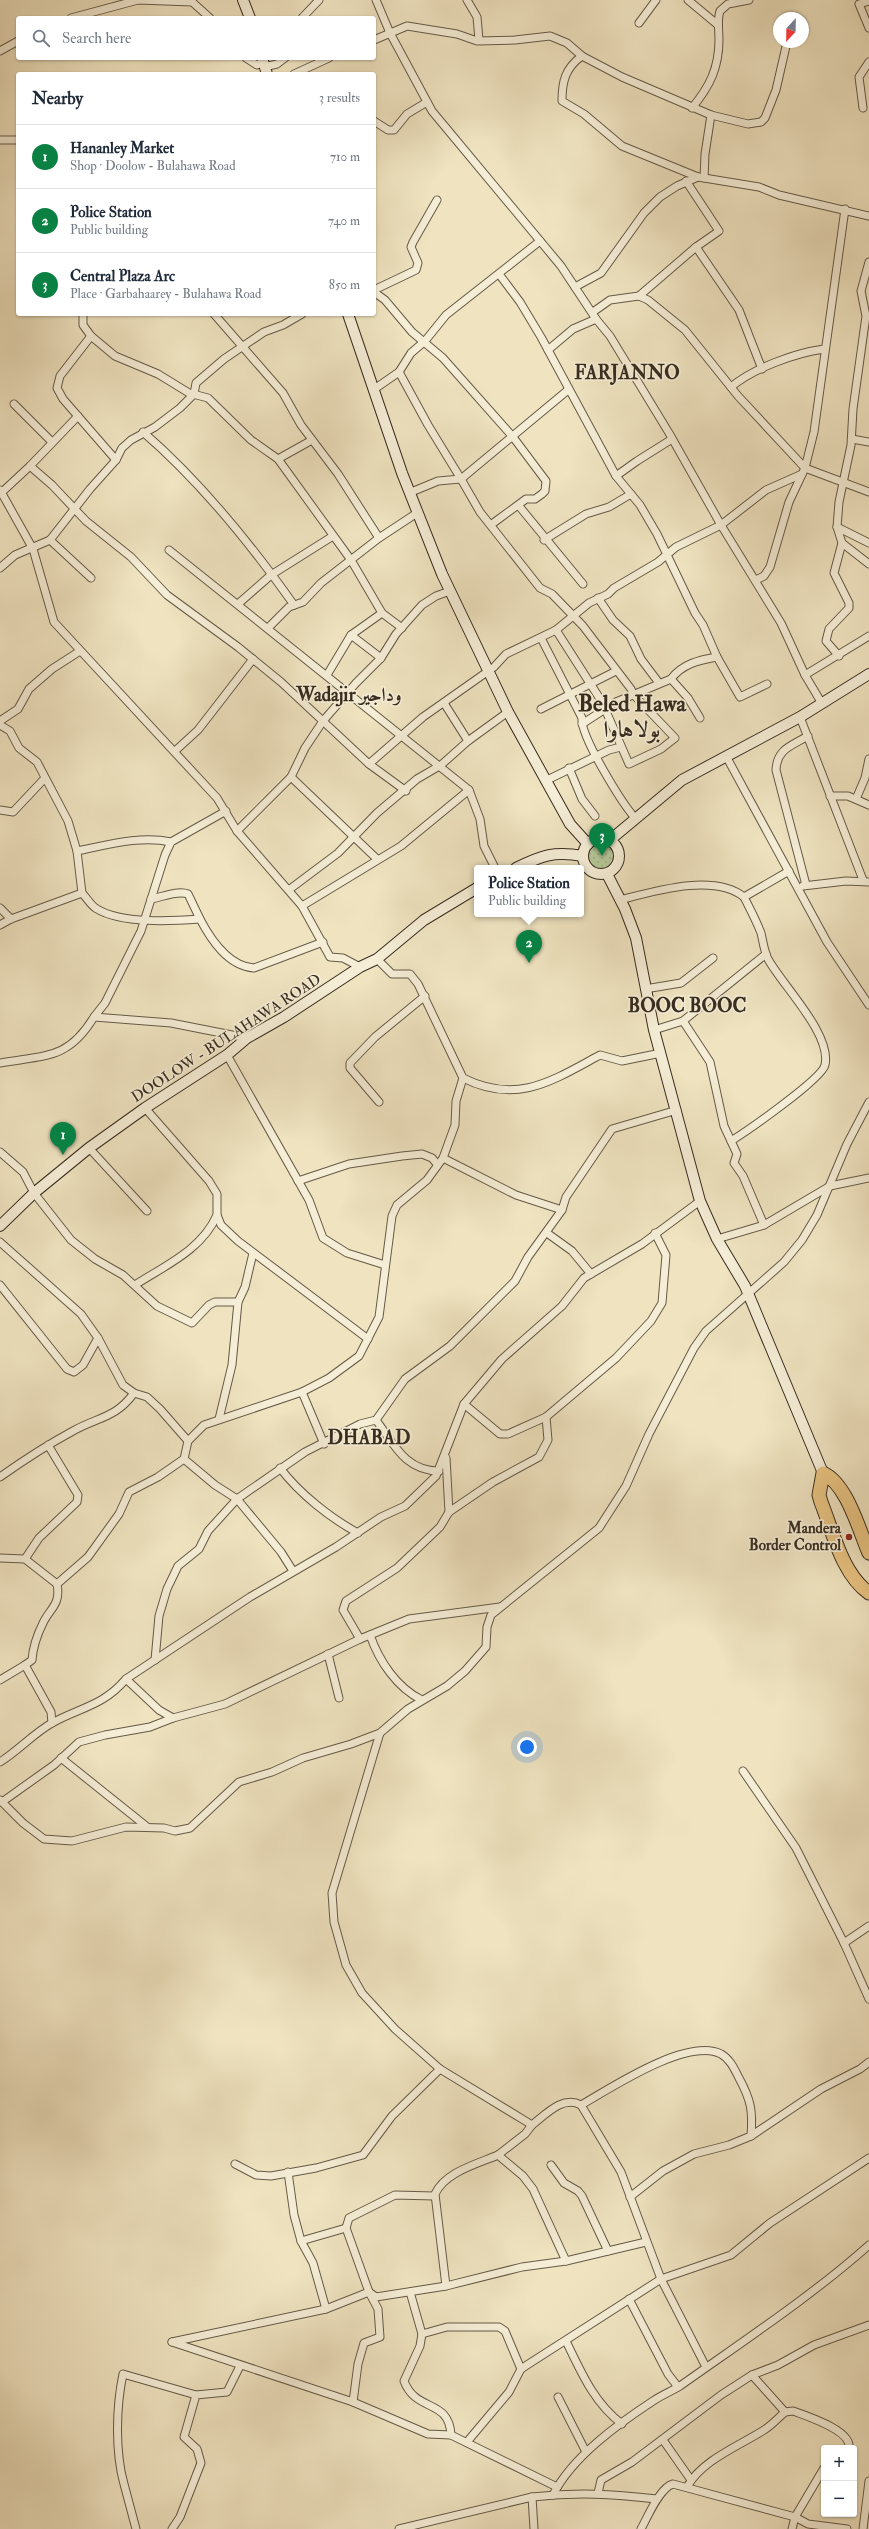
<!DOCTYPE html>
<meta charset="utf-8">
<style>
:root{--surface:#fff;--page:#f6f6f7;--text:#1f2937;--muted:#747a83;--line:#e0e1e3;--accent:#0b8043}
body{margin:0;font-family:"IM FELL Double Pica",Amiri,serif;background:var(--page);color:var(--text)}
.controls{position:absolute;right:12px;bottom:12px;display:grid;overflow:hidden;border-radius:4px;box-shadow:0 1px 3px #0004}
.controls button{width:36px;height:36px;display:grid;place-items:center;padding:0;border:0;border-bottom:1px solid var(--line);background:var(--surface);color:var(--text);font:20px sans-serif}
.compass{position:absolute;left:773px;top:12px;width:36px;height:36px;border-radius:50%;background:var(--surface);box-shadow:0 1px 3px #0004;rotate:202deg}
.you{position:absolute;left:527px;top:1747px;width:14px;height:14px;margin:-10px;border:3px solid #fff;border-radius:50%;background:#1a73e8;box-shadow:0 0 0 6px #1a73e833}
.badge{display:grid;place-items:center;width:26px;height:26px;border-radius:50%;background:var(--accent);color:#fff;font-size:13px;font-weight:700}
.pin{position:absolute;translate:-50% -33px;filter:drop-shadow(0 1px 2px #0008)}
.pin::after{content:'';position:absolute;top:21px;width:14px;height:12px;background:inherit;clip-path:polygon(0 0,100% 0,50% 100%)}
.popup{position:absolute;left:474px;top:865px;width:110px;height:52px;box-sizing:border-box;display:grid;place-content:center;border-radius:4px;background:var(--surface);filter:drop-shadow(0 1px 3px #0005);font-size:13px;white-space:nowrap;color:var(--muted)}
.popup b{font-size:15px;color:var(--text)}
.popup::after{content:'';position:absolute;left:50%;top:100%;margin-left:-8px;border:8px solid transparent;border-top-color:var(--surface)}
.list{margin:0;padding:0;list-style:none}
h2{display:flex;justify-content:space-between;align-items:center;height:52px;margin:0;padding:0 16px;font-size:17px}
h2 small{font-size:13px;font-weight:400;color:var(--muted)}
.list li{display:grid;grid-template-columns:26px 1fr auto;gap:12px;align-items:center;box-sizing:border-box;height:64px;padding:0 16px;border-top:1px solid var(--line)}
.list b{display:block;font-size:15px;white-space:nowrap}
.list p{margin:0;font-size:13px;white-space:nowrap;color:var(--muted)}
.list em{font-size:13px;font-style:normal;color:var(--muted)}
.icon{flex:none;width:22px;height:22px;fill:none;stroke:currentColor;stroke-width:2;stroke-linecap:round;stroke-linejoin:round}
.map{position:relative;flex:none;width:869px;height:2529px;overflow:hidden}
.search{position:absolute;background:var(--surface);box-shadow:0 1px 3px #0004;left:16px;top:16px;width:360px;height:44px;display:flex;align-items:center;gap:10px;box-sizing:border-box;padding:0 14px;border-radius:4px;color:var(--muted);font-size:15px}
.panel{position:absolute;background:var(--surface);box-shadow:0 1px 3px #0004;left:16px;top:72px;width:360px;height:244px;border-radius:4px}
.map>svg:first-child{display:block}
.garden{fill:url(#garden-dots);stroke:#76785a}
.lines{fill:none;stroke-linecap:round;stroke-linejoin:round}
.street-casing{stroke:#655a47;stroke-width:9}
.secondary-casing{stroke:#372c1f;stroke-width:12}
.highway-casing{stroke:#372c1f;stroke-width:15}
.street{stroke:#f5edd6;stroke-width:7}
.secondary{stroke:#f5edd6;stroke-width:10}
.highway{stroke:#e8c280;stroke-width:13}
.poi-dot{fill:#8f2418;stroke:#f5edd6;stroke-width:1.5}
.labels{text-anchor:middle;stroke-width:3.5;stroke-linejoin:round;paint-order:stroke}
.street-label{font-size:15px;fill:#372c1f;stroke:#f5edd6}
.poi-label{font-size:15px;font-weight:bold;fill:#372c1f;stroke:#f5edd6;text-anchor:end}
.district-label{font-size:19px;font-weight:bold;fill:#372c1f;stroke:#f5edd6}
.town-label{font-size:23px;font-weight:bold;fill:#372c1f;stroke:#f5edd6}
</style>
<div class="map">
<svg width="869" height="2529" viewBox="0 0 869 2529">
<defs>
<pattern id="garden-dots" width="8" height="8" patternUnits="userSpaceOnUse"><rect width="8" height="8" fill="#b5c596"/><path d="M2 2h.1M6 6h.1" fill="none" stroke="#9ca981" stroke-width="1.8" stroke-linecap="round"/></pattern>
</defs>
<rect width="100%" height="100%" fill="#efe3c0"/>
<filter id="stains"><feTurbulence type="fractalNoise" baseFrequency=".005" numOctaves="4"/><feColorMatrix values="0 0 0 0 .2 0 0 0 0 .09 0 0 0 0 .02 0 0 0 .5 -.17"/></filter>
<radialGradient id="worn" r=".72"><stop offset=".6" stop-color="#630" stop-opacity="0"/><stop offset="1" stop-color="#630" stop-opacity=".3"/></radialGradient>
<!-- garden -->
<circle class="garden" cx="601" cy="857" r="13"/>
<g class="lines">
<defs>
<g id="street">
<path d="M 190,0 L 210,18"/>
<path d="M 376,0 L 390,33 L 432,111 L 561,266 L 596,319 L 610,336 L 669,433 L 721,525 L 781,623 L 805,675 L 821,702"/>
<path d="M 467,0 L 477,17 L 479,40"/>
<path d="M 688,0 L 718,25"/>
<path d="M 869,1 L 859,4 L 869,28"/>
<path d="M 71,18 L 138,0 L 192,2"/>
<path d="M 302,18 L 319,0"/>
<path d="M 639,23 L 656,0"/>
<path d="M 374,40 L 407,26 L 457,34 L 477,41 L 515,40 L 550,36 L 567,43 L 582,56 L 622,77 L 711,115 L 748,124 L 761,122 L 765,118 L 776,90 L 787,42"/>
<path d="M 0,51 L 18,41"/>
<path d="M 582,56 C 565,68 562,82 562,101 L 584,114 L 622,146 L 698,177 L 759,187 L 779,195 L 869,216"/>
<path d="M 246,58 L 257,65 L 263,63"/>
<path d="M 264,67 L 277,64 L 285,58"/>
<path d="M 294,74 L 329,58"/>
<path d="M 692,108 C 710,86 719,68 719,39 C 719,30 717,20 720,11 L 728,4 L 749,0"/>
<path d="M 863,108 L 859,77 L 869,62"/>
<path d="M 374,121 L 388,130 L 394,130 L 407,114 L 427,102"/>
<path d="M 0,140 L 18,140"/>
<path d="M 704,178 L 705,154 L 711,115"/>
<path d="M 696,247 L 739,310 L 762,369"/>
<path d="M 869,262 L 861,291 L 866,316 L 853,409 L 851,445 L 839,502 L 837,527 L 842,543 L 869,564"/>
<path d="M 499,274 L 520,302 L 541,337 L 616,476 L 640,505 L 657,534 L 695,613 L 703,625 L 717,657 L 740,697 L 767,684"/>
<path d="M 575,287 L 601,273 L 644,213 L 660,197 L 677,186 L 698,177"/>
<path d="M 374,290 L 416,270 L 418,263 L 411,247 L 413,242 L 437,200"/>
<path d="M 374,292 L 385,300 L 412,332 L 443,358 L 513,437 L 546,481 L 545,491 L 542,494 L 535,499 L 526,499 L 492,524"/>
<path d="M 639,296 L 696,247 L 719,231 L 686,181"/>
<path d="M 593,312 L 610,300 L 639,296 L 648,300 L 685,330 L 738,396 L 805,468 L 869,492"/>
<path d="M 83,314 L 83,325 L 91,336 L 115,356 L 158,374 L 189,393 L 208,398 L 251,440 L 278,459 L 351,560 L 382,613 L 402,628"/>
<path d="M 214,314 L 283,393 L 301,425 L 338,474 L 379,538"/>
<path d="M 91,336 L 60,376 L 57,388 L 63,399 L 116,460"/>
<path d="M 548,350 L 573,329 L 596,319"/>
<path d="M 399,372 L 428,425 L 461,479 L 568,390"/>
<path d="M 731,387 C 754,368 795,353 824,349"/>
<path d="M 373,390 L 399,372 L 411,353 L 425,341 L 446,315 L 540,241"/>
<path d="M 14,404 L 52,442"/>
<path d="M 143,432 C 201,482 250,543 294,605"/>
<path d="M 852,439 L 869,442"/>
<path d="M 278,459 L 312,440"/>
<path d="M 30,466 L 52,485 L 86,521 L 131,557 L 167,595 L 238,647 L 281,682 L 369,764 L 406,791"/>
<path d="M 616,476 L 637,461 L 672,439"/>
<path d="M 0,490 L 33,549 L 54,622 L 217,798 L 237,831 L 302,906 L 330,957 L 343,958 L 360,967"/>
<path d="M 1,493 L 30,466 L 78,416"/>
<path d="M 409,493 L 438,481 L 461,479 L 480,512 L 540,588 L 552,594 L 583,626 L 631,689 L 633,694 L 675,738 L 661,749 L 629,764 L 602,702 L 556,630"/>
<path d="M 519,506 L 583,584"/>
<path d="M 837,527 L 869,543"/>
<path d="M 50,540 L 91,578"/>
<path d="M 544,540 L 586,514 L 609,507 L 631,494"/>
<path d="M 169,550 L 469,790 L 480,819 L 484,846 L 495,868"/>
<path d="M 0,568 L 15,555 L 50,540 L 90,489 L 116,460 L 122,448 L 131,440 L 155,427 L 180,408 L 194,394 L 196,383 L 224,359 L 264,332 L 283,325 L 302,314"/>
<path d="M 756,580 L 764,576 L 770,567 L 789,502 L 805,468 L 814,432 L 845,209"/>
<path d="M 598,598 L 613,620 L 630,636 L 641,659 L 659,683"/>
<path d="M 238,604 L 271,575 L 333,536"/>
<path d="M 268,628 L 289,607 L 303,602 L 321,583 L 379,538 L 417,513"/>
<path d="M 351,635 L 381,658"/>
<path d="M 541,638 L 582,718 C 580,736 622,803 635,818"/>
<path d="M 839,656 L 826,641 L 829,629 L 849,608 L 849,603 L 834,573 L 842,543"/>
<path d="M 327,675 L 351,635 L 382,613"/>
<path d="M 805,675 L 869,636"/>
<path d="M 671,679 L 688,698 L 700,718"/>
<path d="M 444,703 L 468,741"/>
<path d="M 541,709 L 616,671"/>
<path d="M 800,717 L 863,880"/>
<path d="M 0,721 L 18,709 L 29,689 L 52,669 L 80,651"/>
<path d="M 582,724 L 616,702 L 671,679 C 682,664 699,660 717,657"/>
<path d="M 0,725 L 10,731 L 19,748 L 37,762 L 68,821 L 77,851 L 82,893"/>
<path d="M 175,751 L 198,730 L 253,659"/>
<path d="M 726,756 L 827,942 L 869,1005"/>
<path d="M 369,764 L 423,717 L 494,667 L 506,654 L 556,630 L 589,603 L 608,594 L 614,588 L 658,562 L 676,547 L 721,525 L 766,490 L 802,474"/>
<path d="M 569,768 L 582,799 L 595,816"/>
<path d="M 291,777 L 377,859"/>
<path d="M 545,781 L 609,750 L 621,747"/>
<path d="M 830,796 L 848,796 L 869,805"/>
<path d="M 856,799 L 865,778 L 869,759"/>
<path d="M 0,810 L 13,812 L 45,778"/>
<path d="M 237,831 L 291,777 L 305,748 L 323,721 L 356,683 L 381,658 L 396,634 L 422,605 L 436,596 L 450,591"/>
<path d="M 77,851 C 107,845 141,835 171,842"/>
<path d="M 806,885 L 776,770 C 777,749 791,746 808,736"/>
<path d="M 803,886 L 846,881 L 869,882"/>
<path d="M 290,889 L 338,853 L 377,813 L 417,779 L 441,765 L 468,741 L 508,712"/>
<path d="M 744,897 C 750,909 756,920 761,933 C 763,941 764,951 768,959 C 782,985 832,1034 825,1065 C 822,1079 747,1131 731,1141 L 737,1154 L 734,1163 L 743,1176 L 764,1225"/>
<path d="M 151,899 C 162,897 178,890 188,894 L 200,919"/>
<path d="M 620,900 C 655,891 714,873 744,897 L 789,871"/>
<path d="M 302,906 L 401,846 L 469,790"/>
<path d="M 0,908 L 11,919"/>
<path d="M 0,925 L 11,919 L 82,893 C 87,898 91,906 97,909 C 122,924 172,921 200,919 C 211,940 228,966 254,968 L 323,942"/>
<path d="M 377,959 L 392,974 L 410,974 L 418,984 L 463,1078 C 517,1105 552,1081 600,1055 L 622,1061 L 661,1053"/>
<path d="M 645,989 L 681,983 L 713,958"/>
<path d="M 94,1017 L 105,1003 L 141,931 L 165,855 L 171,842 L 226,811"/>
<path d="M 683,1021 L 710,1062 L 724,1126 L 731,1141"/>
<path d="M 654,1030 L 683,1021 L 766,954"/>
<path d="M 227,1055 L 309,1200 L 323,1238 L 347,1253 L 385,1265"/>
<path d="M 0,1063 C 45,1055 68,1060 94,1017 L 171,1023 L 247,1038"/>
<path d="M 379,1102 L 350,1068 L 350,1063 L 375,1037 L 425,996"/>
<path d="M 145,1108 L 209,1181 L 217,1194 L 217,1215 L 221,1225 L 238,1241 L 368,1339"/>
<path d="M 89,1148 L 147,1211"/>
<path d="M 0,1152 L 23,1172 L 34,1193 L 71,1240 L 95,1259 L 123,1275 L 157,1306 L 192,1323 L 209,1305 L 215,1302 L 238,1302"/>
<path d="M 443,1158 L 516,1195 L 562,1210"/>
<path d="M 298,1181 L 349,1164 L 402,1156 L 422,1154 L 432,1158 L 437,1164"/>
<path d="M 547,1233 L 572,1251 L 591,1274"/>
<path d="M 717,1239 L 764,1225 L 830,1186 L 869,1178"/>
<path d="M 0,1242 L 81,1314 L 98,1338 L 123,1385 L 134,1393 L 147,1397 L 160,1409 L 188,1441"/>
<path d="M 0,1285 L 67,1369 L 74,1372 L 83,1365 L 98,1338"/>
<path d="M 135,1285 C 164,1266 202,1250 217,1215"/>
<path d="M 302,1392 L 324,1444"/>
<path d="M 464,1404 L 500,1434 L 508,1434 L 546,1417 L 616,1358 L 651,1321 L 662,1303 L 666,1255 L 655,1233"/>
<path d="M 219,1419 L 232,1365 L 238,1302 L 245,1287 L 253,1253"/>
<path d="M 376,1420 C 394,1444 405,1471 439,1471"/>
<path d="M 446,1458 L 449,1512"/>
<path d="M 280,1468 C 299,1493 330,1518 358,1533"/>
<path d="M 0,1477 C 24,1460 47,1445 73,1431 C 98,1417 116,1418 134,1393"/>
<path d="M 0,1558 L 25,1559 L 57,1584"/>
<path d="M 25,1559 L 39,1538 L 77,1502 L 78,1495 L 48,1445"/>
<path d="M 293,1571 L 281,1552 L 237,1499 L 215,1485 L 184,1459 L 188,1441 L 204,1425 L 302,1392 L 329,1378 L 359,1356 L 379,1317 L 392,1216 L 397,1205 L 427,1180 L 443,1158 L 455,1125 L 456,1101 L 463,1078"/>
<path d="M 370,1635 C 379,1661 397,1688 422,1700"/>
<path d="M 360,1639 L 343,1610 L 346,1601 L 397,1568 L 440,1527 L 449,1512 L 493,1482 L 539,1457 L 548,1440 L 546,1417"/>
<path d="M 328,1654 L 339,1698"/>
<path d="M 155,1660 L 159,1616 L 167,1589 L 178,1566 L 199,1549 L 208,1531 L 237,1499 L 305,1452 L 360,1424 L 376,1420 L 405,1379 L 450,1346 L 515,1281 L 528,1257 L 562,1210 L 566,1197 L 612,1129 L 677,1110"/>
<path d="M 126,1679 L 159,1710 L 173,1718 L 225,1704 L 360,1639 L 409,1619 L 500,1607"/>
<path d="M 0,1680 L 25,1665"/>
<path d="M 52,1723 L 51,1712 L 25,1665 L 32,1660 C 33,1646 37,1635 43,1623 C 50,1608 61,1605 57,1584 L 88,1557 L 119,1514 L 129,1492 L 158,1477 L 184,1459"/>
<path d="M 380,1733 L 332,1893 L 334,1922 L 346,1965 L 362,1993 L 395,2029 L 440,2069 L 532,2125 C 546,2114 563,2095 581,2105 L 621,2172 L 661,2279 L 706,2367"/>
<path d="M 61,1758 L 146,1826"/>
<path d="M 0,1762 C 18,1751 34,1733 52,1723 C 81,1707 103,1706 126,1679 L 250,1597 L 336,1547 L 381,1517 L 405,1506 L 436,1476 L 464,1404 L 502,1359 L 562,1306 L 584,1278 L 642,1244 L 700,1201"/>
<path d="M 743,1771 L 796,1848 L 844,1943 L 869,1999"/>
<path d="M 0,1800 L 23,1823 L 44,1839 L 72,1841 L 126,1827 L 164,1828 L 175,1831 L 190,1828 L 239,1782 L 272,1772 L 303,1758 L 351,1744 L 380,1733 L 408,1709 L 447,1686 L 465,1671 L 486,1647 L 487,1627 L 491,1615 L 599,1528 L 626,1486 L 649,1434 L 694,1348 L 706,1331 L 784,1262 L 802,1240 L 817,1215 L 847,1144 L 869,1102"/>
<path d="M 2,1802 L 54,1765 L 79,1742 L 105,1735 L 150,1727 L 173,1718"/>
<path d="M 844,1943 L 869,1926"/>
<path d="M 581,2105 C 611,2088 687,2037 721,2054 C 730,2059 734,2068 739,2078 C 751,2100 753,2111 751,2136"/>
<path d="M 532,2125 L 525,2134 L 498,2155 L 523,2176 L 533,2189 L 566,2261"/>
<path d="M 235,2164 L 256,2175 L 271,2176 L 316,2168 L 363,2155 L 392,2116 L 440,2069"/>
<path d="M 551,2165 L 564,2183 L 578,2191 L 582,2196 L 608,2251"/>
<path d="M 288,2172 L 294,2215 L 301,2241 L 313,2263 L 326,2309"/>
<path d="M 630,2197 L 663,2171 L 694,2154 L 729,2145 L 751,2136 L 821,2089 L 860,2069 L 869,2062"/>
<path d="M 301,2241 L 346,2228"/>
<path d="M 446,2286 L 435,2194 C 445,2172 477,2164 498,2155"/>
<path d="M 410,2292 L 422,2334 L 420,2346 L 404,2381 C 416,2413 449,2398 451,2435"/>
<path d="M 629,2299 L 668,2374 L 678,2387"/>
<path d="M 422,2334 L 447,2327 L 499,2327 L 505,2331 L 521,2369"/>
<path d="M 566,2341 C 581,2372 594,2403 622,2424"/>
<path d="M 172,2342 L 326,2309 L 369,2292 L 376,2297 L 446,2286 L 522,2267 L 566,2261 L 646,2242"/>
<path d="M 172,2342 L 353,2402 L 428,2434 L 451,2435 L 557,2487"/>
<path d="M 752,2375 L 785,2412 L 793,2411 C 806,2416 852,2430 849,2448"/>
<path d="M 558,2397 L 586,2452"/>
<path d="M 353,2402 L 358,2364 L 364,2343 L 380,2337 L 378,2309 L 369,2292 L 346,2228 L 349,2218 L 395,2195 L 434,2196"/>
<path d="M 663,2440 L 691,2480"/>
<path d="M 467,2442 L 509,2392 L 521,2369 L 527,2365 L 661,2279 L 731,2255 L 770,2223 L 869,2158"/>
<path d="M 687,2487 C 702,2460 739,2446 764,2430 C 772,2425 778,2418 785,2412"/>
<path d="M 598,2493 L 601,2480 L 632,2462 L 721,2395 L 752,2375 L 778,2365 L 814,2345 L 869,2325"/>
<path d="M 553,2495 C 572,2457 618,2424 653,2401 C 662,2395 672,2391 680,2386 C 742,2342 813,2295 869,2245"/>
<path d="M 532,2497 L 534,2529"/>
<path d="M 136,2529 C 132,2514 128,2499 124,2484 C 115,2452 116,2407 123,2374 L 196,2395"/>
<path d="M 172,2529 L 180,2517 L 201,2463 L 197,2449 L 184,2437 L 196,2395 L 227,2392 L 240,2366"/>
<path d="M 399,2529 L 532,2497 C 578,2492 612,2494 657,2499"/>
<path d="M 641,2529 C 647,2518 660,2487 673,2484 L 795,2517 L 808,2524 L 847,2529"/>
<path d="M 792,2529 L 795,2517 L 824,2468"/>
<path d="M 863,2529 L 869,2481"/>
</g>
<g id="secondary">
<path d="M 243,0 L 250,18"/>
<path d="M 262,58 L 267,74"/>
<path d="M 348,314 L 402,473 L 442,574 L 508,712 L 570,824 L 588,844"/>
<circle cx="601" cy="856" r="18"/>
<path d="M 610,840 L 682,780 L 800,717 L 869,674"/>
<path d="M 516,868 C 543,855 554,851 583,856"/>
<path d="M 607,874 L 625,909 L 636,938 L 654,1030 L 700,1201 L 717,1239 L 745,1286 L 823,1473"/>
<path d="M 0,1226 L 34,1193 L 89,1148 L 145,1108 L 227,1055 L 247,1038 L 284,1017 L 360,967 L 377,959 L 424,920 L 477,888"/>
</g>
<path id="highway" d="M 869,1553 C 859,1530 847,1484 823,1473 L 819,1495 L 821,1502 C 833,1532 842,1574 869,1593"/>
</defs>
<!-- street casing -->
<use href="#street" class="street-casing"/>
<!-- secondary casing -->
<use href="#secondary" class="secondary-casing"/>
<!-- highway casing -->
<use href="#highway" class="highway-casing"/>
<!-- street -->
<use href="#street" class="street"/>
<!-- secondary -->
<use href="#secondary" class="secondary"/>
<!-- highway -->
<use href="#highway" class="highway"/>
</g>
<!-- markers -->
<circle class="poi-dot" cx="849" cy="1537" r="4"/>
<g class="labels">
<!-- street labels -->
<g class="street-label">
<text transform="translate(226 1038) rotate(-33)" y="5">DOOLOW - BULAHAWA ROAD</text>
</g>
<!-- poi labels -->
<g class="poi-label">
<text x="841" y="1533">Mandera<tspan x="841" dy="17">Border Control</tspan></text>
</g>
<!-- district labels -->
<g class="district-label">
<text x="627" y="379">FARJANNO</text>
<text x="349" y="701">Wadajir وداجير</text>
<text x="687" y="1012">BOOC BOOC</text>
<text x="369" y="1444">DHABAD</text>
</g>
<!-- town labels -->
<g class="town-label">
<text x="632" y="711">Beled Hawa<tspan x="632" dy="26">بولاهاوا</tspan></text>
</g>
</g>
<rect width="100%" height="100%" filter="url(#stains)"/>
<rect width="100%" height="100%" fill="url(#worn)"/>
</svg>
<div class="controls">
<button>+</button>
<button>−</button>
</div>
<svg class="compass" viewBox="-18 -18 36 36"><path d="M0-13l5 13h-10z" fill="#e53935"/><path d="M0 13l5-13h-10z" fill="#747a83"/></svg>
<div class="you"></div>
<div class="pin badge" style="left:63px;top:1155px">1</div>
<div class="pin badge" style="left:529px;top:963px">2</div>
<div class="popup"><b>Police Station</b>Public building</div>
<div class="pin badge" style="left:602px;top:856px">3</div>
<div class="search"><svg class="icon" aria-label="search" viewBox="0 0 24 24"><circle cx="10" cy="10" r="6"/><path d="M15 15l6 6"/></svg>Search here</div>
<section class="panel">
<h2>Nearby<small>3 results</small></h2>
<ul class="list">
<li><span class="badge">1</span><div><b>Hananley Market</b><p>Shop · Doolow - Bulahawa Road</p></div><em>710 m</em></li>
<li><span class="badge">2</span><div><b>Police Station</b><p>Public building</p></div><em>740 m</em></li>
<li><span class="badge">3</span><div><b>Central Plaza Arc</b><p>Place · Garbahaarey - Bulahawa Road</p></div><em>850 m</em></li>
</ul>
</section>
</div>
